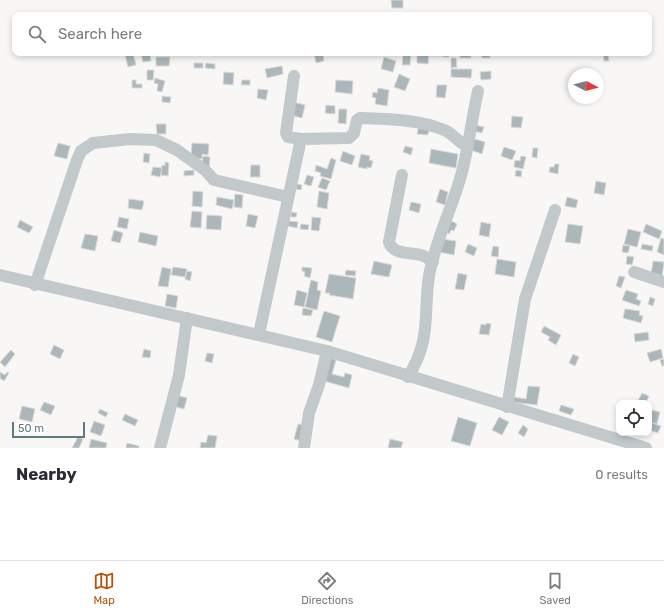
<!DOCTYPE html>
<style>
:root{--surface:#fff;--page:#f7f7f7;--text:#2b2b33;--muted:#7c7c81;--line:#e1e1e2;--accent:#b45309}
body{margin:0;font-family:Rubik,sans-serif;background:var(--page);color:var(--text)}
.controls{position:absolute;right:12px;bottom:12px;display:grid;overflow:hidden;border-radius:8px;box-shadow:0 2px 6px #0003}
.controls button{width:36px;height:36px;display:grid;place-items:center;padding:0;border:0;border-bottom:1px solid var(--line);background:var(--surface);color:var(--text);font:20px sans-serif}
.compass{position:absolute;left:568px;top:68px;width:36px;height:36px;border-radius:50%;background:var(--surface);box-shadow:0 2px 6px #0003;rotate:97deg}
.scale{position:absolute;left:12px;bottom:10px;width:73px;box-sizing:border-box;padding-left:4px;border:2px solid #607a83;border-top:0;font-size:11px;line-height:14px;white-space:nowrap;color:#607a83;-webkit-text-stroke:3px #fff;paint-order:stroke}
.list{margin:0;padding:0;list-style:none}
h2{display:flex;justify-content:space-between;align-items:center;height:52px;margin:0;padding:0 16px;font-size:17px}
h2 small{font-size:13px;font-weight:400;color:var(--muted)}
.icon{flex:none;width:22px;height:22px;fill:none;stroke:currentColor;stroke-width:2;stroke-linecap:round;stroke-linejoin:round}
.map{position:relative;flex:none;width:664px;height:448px;overflow:hidden}
.search{position:absolute;background:var(--surface);box-shadow:0 2px 6px #0003;left:12px;right:12px;top:12px;height:44px;display:flex;align-items:center;gap:10px;box-sizing:border-box;padding:0 14px;border-radius:8px;color:var(--muted);font-size:15px}
.sheet{height:112px;background:var(--surface)}
nav{display:flex;justify-content:space-around;align-items:center;box-sizing:border-box;height:56px;border-top:1px solid var(--line);background:var(--surface);font-size:11px;color:var(--muted)}
nav a{display:grid;justify-items:center;gap:2px}
nav .on{color:var(--accent)}
.map>svg:first-child{display:block}
.building{fill:#abb7bb;stroke:#dad9d7}
.lines{fill:none;stroke-linecap:round;stroke-linejoin:round}
.street{stroke:#c2c9cb;stroke-width:12}
</style>
<div class="map">
<svg width="664" height="448" viewBox="0 0 664 448">
<rect width="100%" height="100%" fill="#f8f7f5"/>
<!-- building -->
<g class="building">
<path d="M 391,0 L 403,0 L 403,8 L 392,8 Z"/>
<path d="M 133,53 L 136,65 L 128,67 L 125,55 Z"/>
<path d="M 141,53 L 150,53 L 151,61 L 143,62 Z"/>
<path d="M 314,53 L 323,53 L 324,61 L 316,63 Z"/>
<path d="M 403,53 L 411,53 L 410,65 L 402,65 Z"/>
<path d="M 417,53 L 429,53 L 428,64 L 417,63 Z"/>
<rect x="431" y="53" width="10" height="3"/>
<path d="M 443,53 L 448,53 L 449,57 L 443,57 Z"/>
<rect x="460" y="53" width="11" height="5"/>
<path d="M 481,53 L 490,53 L 490,58 L 482,58 Z"/>
<path d="M 603,53 L 608,53 L 609,61 L 604,61 Z"/>
<path d="M 156,57 L 170,57 L 169,66 L 156,66 Z"/>
<path d="M 384,57 L 396,61 L 393,72 L 381,69 Z"/>
<path d="M 451,58 L 456,58 L 457,67 L 451,68 Z"/>
<rect x="194" y="63" width="9" height="5"/>
<path d="M 206,63 L 215,64 L 215,69 L 205,68 Z"/>
<path d="M 282,66 L 283,74 L 267,78 L 265,69 Z"/>
<path d="M 451,69 L 472,69 L 471,78 L 451,77 Z"/>
<path d="M 147,70 L 154,70 L 153,80 L 147,80 Z"/>
<path d="M 491,71 L 491,79 L 481,80 L 480,72 Z"/>
<path d="M 224,72 L 234,73 L 233,85 L 223,84 Z"/>
<path d="M 399,74 L 410,79 L 405,91 L 394,87 Z"/>
<path d="M 155,78 L 165,81 L 162,92 L 157,91 L 158,84 L 154,83 Z"/>
<path d="M 132,80 L 136,80 L 136,84 L 142,84 L 142,88 L 132,88 Z"/>
<path d="M 242,80 L 250,80 L 250,85 L 241,85 Z"/>
<path d="M 336,80 L 353,81 L 352,94 L 335,92 Z"/>
<path d="M 437,85 L 447,85 L 445,98 L 436,97 Z"/>
<path d="M 378,88 L 389,90 L 387,106 L 375,104 L 376,98 L 372,97 L 373,92 L 377,93 Z"/>
<path d="M 258,89 L 268,90 L 266,100 L 257,98 Z"/>
<path d="M 162,96 L 171,97 L 170,103 L 162,102 Z"/>
<path d="M 293,102 L 305,105 L 302,118 L 290,115 Z"/>
<path d="M 326,105 L 335,106 L 335,114 L 325,113 Z"/>
<path d="M 339,109 L 347,109 L 346,124 L 338,123 Z"/>
<path d="M 512,116 L 523,117 L 521,128 L 511,127 Z"/>
<path d="M 156,124 L 166,124 L 166,134 L 157,134 Z"/>
<path d="M 419,125 L 429,127 L 428,135 L 417,134 Z"/>
<path d="M 475,125 L 484,127 L 482,133 L 473,131 Z"/>
<path d="M 471,138 L 485,142 L 482,154 L 468,149 Z"/>
<path d="M 58,143 L 70,146 L 67,159 L 54,156 Z"/>
<path d="M 192,143 L 209,144 L 208,155 L 202,154 L 202,159 L 191,158 Z"/>
<path d="M 405,146 L 413,148 L 411,155 L 403,152 Z"/>
<path d="M 504,147 L 516,151 L 512,160 L 501,156 Z"/>
<path d="M 533,148 L 538,148 L 537,158 L 532,157 Z"/>
<path d="M 431,149 L 458,154 L 456,168 L 429,163 Z"/>
<path d="M 343,151 L 355,156 L 352,165 L 340,161 Z"/>
<path d="M 144,153 L 150,154 L 149,163 L 143,162 Z"/>
<path d="M 361,154 L 370,156 L 369,160 L 373,161 L 371,168 L 367,167 L 367,169 L 358,167 Z"/>
<path d="M 203,156 L 210,157 L 209,168 L 202,167 Z"/>
<path d="M 521,156 L 526,157 L 523,169 L 514,167 L 515,160 L 520,161 Z"/>
<path d="M 331,158 L 336,160 L 331,179 L 320,176 L 321,173 L 315,171 L 316,165 L 327,169 Z"/>
<path d="M 165,162 L 169,163 L 168,176 L 161,175 L 162,165 L 165,166 Z"/>
<path d="M 555,164 L 559,164 L 558,174 L 549,172 L 550,167 L 554,167 Z"/>
<path d="M 251,165 L 260,165 L 260,177 L 250,177 Z"/>
<path d="M 153,167 L 162,168 L 160,177 L 151,175 Z"/>
<path d="M 194,170 L 194,175 L 184,176 L 184,171 Z"/>
<path d="M 516,170 L 522,171 L 521,177 L 515,176 Z"/>
<path d="M 307,175 L 314,177 L 311,186 L 304,184 Z"/>
<path d="M 322,178 L 330,181 L 326,190 L 318,187 Z"/>
<path d="M 596,181 L 606,183 L 604,195 L 594,193 Z"/>
<path d="M 297,184 L 302,185 L 301,190 L 296,189 Z"/>
<path d="M 440,189 L 448,192 L 445,205 L 436,202 Z"/>
<path d="M 193,191 L 203,192 L 202,207 L 192,206 Z"/>
<path d="M 319,191 L 329,193 L 327,209 L 317,207 Z"/>
<path d="M 235,194 L 243,195 L 242,208 L 234,207 Z"/>
<path d="M 217,197 L 234,200 L 232,209 L 216,205 Z"/>
<path d="M 567,197 L 578,200 L 576,208 L 565,206 Z"/>
<path d="M 129,199 L 144,201 L 142,210 L 128,208 Z"/>
<path d="M 411,202 L 421,204 L 419,213 L 409,210 Z"/>
<path d="M 192,211 L 202,212 L 201,228 L 190,227 Z"/>
<path d="M 291,212 L 297,213 L 296,217 L 291,217 Z"/>
<path d="M 248,214 L 258,216 L 255,228 L 246,226 Z"/>
<path d="M 207,215 L 222,216 L 221,230 L 206,229 Z"/>
<path d="M 119,217 L 129,219 L 127,229 L 117,227 Z"/>
<path d="M 312,217 L 321,218 L 319,231 L 311,230 Z"/>
<path d="M 448,219 L 457,224 L 454,231 L 451,230 L 449,234 L 445,231 Z"/>
<path d="M 20,220 L 33,227 L 29,233 L 17,227 Z"/>
<path d="M 289,221 L 298,222 L 297,228 L 288,226 Z"/>
<path d="M 481,222 L 491,224 L 489,237 L 479,235 Z"/>
<path d="M 301,224 L 309,225 L 308,230 L 300,229 Z"/>
<path d="M 568,224 L 583,226 L 580,244 L 565,242 Z"/>
<path d="M 646,224 L 662,231 L 659,239 L 643,232 Z"/>
<path d="M 628,229 L 641,232 L 637,247 L 624,244 Z"/>
<path d="M 114,230 L 123,233 L 120,243 L 111,241 Z"/>
<path d="M 140,232 L 158,236 L 156,246 L 138,242 Z"/>
<path d="M 85,234 L 98,236 L 95,251 L 81,248 Z"/>
<path d="M 661,238 L 664,239 L 664,255 L 657,252 Z"/>
<path d="M 441,239 L 456,241 L 454,255 L 439,252 Z"/>
<path d="M 468,244 L 477,248 L 474,256 L 465,252 Z"/>
<path d="M 642,244 L 653,246 L 652,251 L 641,249 Z"/>
<path d="M 623,245 L 630,246 L 628,253 L 622,252 Z"/>
<path d="M 493,246 L 499,247 L 498,257 L 491,256 Z"/>
<path d="M 627,256 L 634,257 L 632,265 L 626,264 Z"/>
<path d="M 497,259 L 516,262 L 514,277 L 495,274 Z"/>
<path d="M 374,261 L 392,265 L 389,277 L 371,274 Z"/>
<path d="M 653,261 L 664,262 L 662,277 L 651,275 Z"/>
<path d="M 162,267 L 171,269 L 168,287 L 158,286 Z"/>
<path d="M 173,267 L 187,269 L 185,277 L 171,275 Z"/>
<path d="M 302,267 L 312,268 L 310,278 L 304,276 L 305,272 L 302,271 Z"/>
<path d="M 346,270 L 356,271 L 355,276 L 345,275 Z"/>
<path d="M 187,271 L 192,272 L 190,281 L 185,279 Z"/>
<path d="M 458,273 L 467,275 L 464,290 L 455,289 Z"/>
<path d="M 329,274 L 356,278 L 353,299 L 329,295 L 330,293 L 325,293 Z"/>
<path d="M 619,276 L 625,277 L 621,288 L 616,286 Z"/>
<path d="M 311,280 L 318,282 L 317,290 L 321,291 L 317,310 L 305,307 Z"/>
<path d="M 297,290 L 307,293 L 304,307 L 294,305 Z"/>
<path d="M 626,290 L 638,294 L 636,299 L 641,301 L 639,306 L 622,300 Z"/>
<path d="M 167,294 L 178,296 L 176,308 L 165,306 Z"/>
<path d="M 650,297 L 655,299 L 653,306 L 648,304 Z"/>
<path d="M 303,308 L 313,310 L 311,316 L 302,315 Z"/>
<path d="M 625,309 L 640,311 L 639,315 L 643,316 L 641,323 L 623,318 Z"/>
<path d="M 324,311 L 340,316 L 332,342 L 316,337 Z"/>
<path d="M 486,323 L 491,324 L 489,335 L 479,334 L 481,324 L 486,325 Z"/>
<path d="M 544,326 L 561,335 L 556,345 L 548,340 L 550,337 L 541,332 Z"/>
<path d="M 648,332 L 649,340 L 635,342 L 634,334 Z"/>
<path d="M 54,345 L 64,350 L 60,359 L 50,354 Z"/>
<path d="M 144,349 L 151,351 L 150,358 L 142,357 Z"/>
<path d="M 661,349 L 663,358 L 650,362 L 647,353 Z"/>
<path d="M 11,350 L 15,354 L 5,367 L 0,362 Z"/>
<path d="M 207,353 L 214,354 L 212,363 L 205,361 Z"/>
<path d="M 573,354 L 579,357 L 575,366 L 569,363 Z"/>
<path d="M 330,358 L 336,360 L 332,374 L 344,377 L 345,373 L 352,375 L 349,388 L 324,381 Z"/>
<path d="M 664,359 L 664,366 L 662,366 L 660,360 Z"/>
<path d="M 0,372 L 5,375 L 7,372 L 9,373 L 4,381 L 0,378 Z"/>
<path d="M 528,386 L 540,387 L 537,405 L 512,402 L 513,397 L 526,399 Z"/>
<path d="M 642,393 L 649,396 L 646,403 L 637,403 Z"/>
<path d="M 176,395 L 187,398 L 184,409 L 173,406 Z"/>
<path d="M 44,402 L 55,406 L 51,415 L 40,410 Z"/>
<path d="M 561,405 L 574,409 L 571,415 L 559,411 Z"/>
<path d="M 22,406 L 35,409 L 32,422 L 19,419 Z"/>
<path d="M 100,409 L 108,413 L 106,417 L 98,413 Z"/>
<path d="M 651,410 L 660,412 L 657,424 L 649,422 Z"/>
<path d="M 125,414 L 138,420 L 135,426 L 122,420 Z"/>
<path d="M 458,417 L 477,423 L 470,446 L 451,441 Z"/>
<path d="M 499,417 L 509,422 L 502,435 L 492,430 Z"/>
<path d="M 94,421 L 105,425 L 101,436 L 90,432 Z"/>
<path d="M 649,422 L 661,426 L 658,433 L 649,430 Z"/>
<path d="M 298,424 L 305,425 L 301,441 L 294,439 Z"/>
<path d="M 523,425 L 528,429 L 524,437 L 518,433 Z"/>
<path d="M 208,435 L 217,436 L 215,448 L 200,448 L 201,442 L 206,443 Z"/>
<path d="M 78,437 L 83,439 L 79,448 L 72,448 Z"/>
<path d="M 91,439 L 107,443 L 106,448 L 89,448 Z"/>
<path d="M 390,439 L 403,442 L 401,448 L 388,448 Z"/>
<path d="M 127,443 L 139,446 L 139,448 L 126,448 Z"/>
</g>
<g class="lines">
<!-- street -->
<g class="street">
<path d="M 294,76 L 286,133 L 288,137 L 301,139"/>
<path d="M 402,175 L 389,242 C 393,255 410,252 421,255 C 425,256 429,259 433,262"/>
<path d="M 634,272 L 664,282"/>
<path d="M 0,275 L 327,351 L 646,448"/>
<path d="M 35,285 L 77,160 L 81,151 L 93,143 L 130,139 L 156,140 L 177,150 L 206,171 L 214,180 L 288,197"/>
<path d="M 259,334 L 301,139 L 349,138 L 354,133 L 357,120 L 360,118 C 387,119 418,119 444,130 C 453,133 457,142 467,146"/>
<path d="M 408,377 C 432,338 423,316 429,276 C 435,240 453,207 462,172 C 469,145 472,117 478,91"/>
<path d="M 507,407 L 525,299 L 555,210"/>
<path d="M 160,448 L 179,375 L 187,318"/>
<path d="M 304,448 L 309,413 L 319,385 L 327,351"/>
</g>
</g>
</svg>
<div class="controls">
<button><svg class="icon" aria-label="locate" viewBox="0 0 24 24"><circle cx="12" cy="12" r="6"/><path d="M12 2v4M12 18v4M2 12h4M18 12h4"/></svg></button>
</div>
<svg class="compass" viewBox="-18 -18 36 36"><path d="M0-13l5 13h-10z" fill="#e53935"/><path d="M0 13l5-13h-10z" fill="#7c7c81"/></svg>
<div class="scale">50 m</div>
<div class="search"><svg class="icon" aria-label="search" viewBox="0 0 24 24"><circle cx="10" cy="10" r="6"/><path d="M15 15l6 6"/></svg>Search here</div>
</div>
<section class="sheet">
<h2>Nearby<small>0 results</small></h2>
<ul class="list">
</ul>
</section>
<nav>
<a class="on"><svg class="icon" aria-label="map" viewBox="0 0 24 24"><path d="M3 6l6-2 6 2 6-2v14l-6 2-6-2-6 2zM9 4v14M15 6v14"/></svg>Map</a>
<a><svg class="icon" aria-label="directions" viewBox="0 0 24 24"><path d="M12 3l9 9-9 9-9-9zM9 14v-3h6M13 9l2 2-2 2"/></svg>Directions</a>
<a><svg class="icon" aria-label="saved" viewBox="0 0 24 24"><path d="M7 4h10v16l-5-4-5 4z"/></svg>Saved</a>
</nav>
